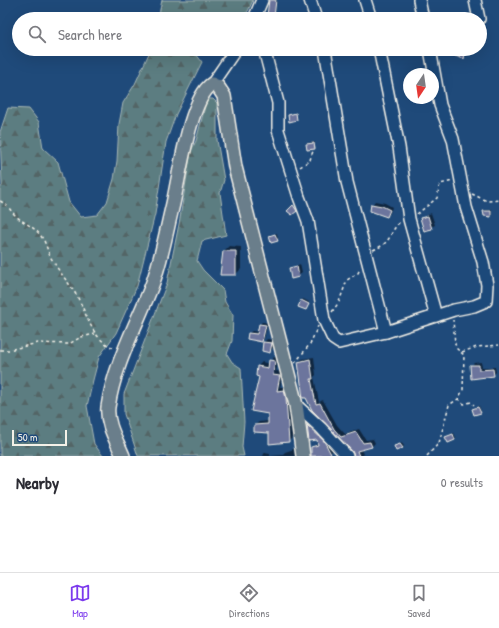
<!DOCTYPE html>
<style>
:root{--surface:#fff;--page:#f7f7f7;--text:#2b2b33;--muted:#7c7c81;--line:#e1e1e2;--accent:#7c3aed}
body{margin:0;font-family:"Patrick Hand",sans-serif;background:var(--page);color:var(--text)}
.compass{position:absolute;left:403px;top:68px;width:36px;height:36px;border-radius:50%;background:var(--surface);box-shadow:0 4px 16px #0002;rotate:193deg}
.scale{position:absolute;left:12px;bottom:10px;width:55px;box-sizing:border-box;padding-left:4px;border:2px solid #f4f1e8;border-top:0;font-size:11px;line-height:14px;white-space:nowrap;color:#f4f1e8;-webkit-text-stroke:3px #1f4a7a;paint-order:stroke}
.list{margin:0;padding:0;list-style:none}
h2{display:flex;justify-content:space-between;align-items:center;height:52px;margin:0;padding:0 16px;font-size:17px}
h2 small{font-size:13px;font-weight:400;color:var(--muted)}
.icon{flex:none;width:22px;height:22px;fill:none;stroke:currentColor;stroke-width:2;stroke-linecap:round;stroke-linejoin:round}
.map{position:relative;flex:none;width:499px;height:456px;overflow:hidden}
.search{position:absolute;background:var(--surface);box-shadow:0 4px 16px #0002;left:12px;right:12px;top:12px;height:44px;display:flex;align-items:center;gap:10px;box-sizing:border-box;padding:0 14px;border-radius:22px;color:var(--muted);font-size:15px}
.sheet{height:116px;background:var(--surface)}
nav{display:flex;justify-content:space-around;align-items:center;box-sizing:border-box;height:56px;border-top:1px solid var(--line);background:var(--surface);font-size:11px;color:var(--muted)}
nav a{display:grid;justify-items:center;gap:2px}
nav .on{color:var(--accent)}
.map>svg:first-child{display:block}
.forest{fill:url(#forest-firs);stroke:#a8b7b4}
.shadow{fill:#0007}
.building{fill:#6c759d;stroke:#f4f1e8}
.lines{fill:none;stroke-linecap:round;stroke-linejoin:round}
.minor-casing{stroke:#f4f1e8;stroke-width:14}
.major-casing{stroke:#f4f1e8;stroke-width:16}
.path{stroke:#f4f1e8;stroke-width:1.5;stroke-dasharray:3 3;stroke-linecap:butt}
.minor{stroke:#1f4a7a;stroke-width:11}
.major{stroke:#6b7e8b;stroke-width:13}
</style>
<div class="map">
<svg width="499" height="456" viewBox="0 0 499 456">
<defs>
<pattern id="forest-firs" width="22" height="20" patternUnits="userSpaceOnUse"><rect width="22" height="20" fill="#5c7d81"/><path d="M5 1l3.5 6h-7zM16 11l3.5 6h-7z" fill="#536566"/></pattern>
</defs>
<rect width="100%" height="100%" fill="#1f4a7a"/>
<filter id="ink" filterUnits="userSpaceOnUse"><feTurbulence type="fractalNoise" baseFrequency=".025" numOctaves="2"/><feDisplacementMap in="SourceGraphic" scale="8" xChannelSelector="R" yChannelSelector="G"/><feConvolveMatrix kernelMatrix="1 2 1 2 8 2 1 2 1" color-interpolation-filters="sRGB"/></filter>
<g filter="url(#ink)">
<!-- forest -->
<g class="forest">
<path d="M 162,0 L 253,0 L 248,11 L 240,19 L 158,19 Z"/>
<path d="M 151,49 L 198,49 L 196,54 L 202,62 L 176,114 L 166,142 L 155,214 L 137,286 L 116,333 L 99,357 L 93,380 L 87,406 L 94,444 L 103,456 L 0,456 L 0,189 L 2,186 L 0,132 L 8,108 L 29,109 L 39,122 L 43,148 L 58,162 L 69,202 L 81,217 L 97,215 L 107,202 L 114,179 L 117,161 L 119,124 L 123,103 L 135,84 Z"/>
<path d="M 207,99 L 213,99 L 217,103 L 217,140 L 224,180 L 220,193 L 226,235 L 202,241 L 197,261 L 203,270 L 223,290 L 225,302 L 233,315 L 232,341 L 227,354 L 232,362 L 241,368 L 244,422 L 242,447 L 244,456 L 138,456 L 124,414 L 124,394 L 167,283 L 179,224 L 191,151 L 196,141 Z"/>
</g>
<!-- shadow -->
<g class="shadow">
<path d="M 269,0 L 277,0 L 274,16 Z"/>
<path d="M 459,50 L 466,52 L 464,58 L 457,52 Z"/>
<path d="M 315,142 L 314,148 L 307,144 L 308,143 Z"/>
<path d="M 375,201 L 385,203 L 392,207 L 390,213 L 387,216 L 372,205 Z"/>
<path d="M 485,210 L 492,210 L 492,215 L 491,216 L 484,211 Z"/>
<path d="M 431,213 L 435,225 L 424,230 L 421,219 Z"/>
<path d="M 277,233 L 278,239 L 277,240 L 270,236 Z"/>
<path d="M 229,246 L 241,247 L 241,269 L 236,274 L 221,274 L 224,251 Z"/>
<path d="M 300,264 L 302,273 L 298,276 L 290,269 Z"/>
<path d="M 303,299 L 309,302 L 307,307 L 299,306 Z"/>
<path d="M 262,322 L 268,323 L 264,339 L 262,341 L 249,333 L 252,331 L 258,332 L 260,324 Z"/>
<path d="M 267,339 L 274,340 L 273,348 L 270,352 L 263,350 L 264,342 Z"/>
<path d="M 274,357 L 279,358 L 276,371 L 283,372 L 280,387 L 288,387 L 289,394 L 293,437 L 289,441 L 255,425 L 259,422 L 269,421 L 258,366 L 262,362 L 270,364 Z"/>
<path d="M 314,357 L 316,375 L 314,377 L 319,402 L 323,400 L 337,425 L 345,434 L 359,429 L 366,440 L 373,439 L 375,443 L 372,446 L 361,449 L 363,454 L 361,456 L 355,456 L 353,451 L 313,410 L 299,362 L 302,359 Z"/>
<path d="M 481,362 L 482,367 L 495,367 L 496,372 L 493,375 L 472,378 L 471,366 L 474,363 Z"/>
<path d="M 479,406 L 481,411 L 480,413 L 473,409 Z"/>
<path d="M 310,423 L 327,439 L 333,450 L 328,456 L 312,456 L 312,447 L 319,443 L 318,439 L 310,440 L 308,426 Z"/>
<path d="M 454,433 L 456,438 L 448,442 L 448,436 Z"/>
<path d="M 402,443 L 404,446 L 403,448 L 396,446 Z"/>
<path d="M 294,449 L 295,456 L 263,456 L 265,452 L 270,453 L 270,456 L 282,455 L 285,452 Z"/>
</g>
<!-- building -->
<g class="building">
<path d="M 269,0 L 276,0 L 274,17 L 267,16 Z"/>
<path d="M 457,51 L 465,53 L 464,59 L 455,56 Z"/>
<path d="M 296,113 L 297,120 L 289,122 L 288,115 Z"/>
<path d="M 314,143 L 315,149 L 307,150 L 306,144 Z"/>
<path d="M 371,204 L 382,206 L 390,210 L 387,217 L 370,211 Z"/>
<path d="M 293,205 L 297,211 L 292,215 L 287,211 Z"/>
<path d="M 483,211 L 491,211 L 491,217 L 484,216 Z"/>
<path d="M 428,216 L 432,229 L 424,231 L 420,218 Z"/>
<path d="M 275,234 L 278,241 L 271,243 L 269,236 Z"/>
<path d="M 223,251 L 236,251 L 236,275 L 220,275 Z"/>
<path d="M 297,266 L 299,277 L 291,279 L 289,268 Z"/>
<path d="M 301,300 L 309,304 L 306,310 L 298,307 Z"/>
<path d="M 259,324 L 266,325 L 262,342 L 247,339 L 248,333 L 257,334 Z"/>
<path d="M 263,342 L 272,343 L 270,353 L 262,351 Z"/>
<path d="M 310,359 L 313,379 L 311,379 L 316,404 L 320,403 L 334,429 L 341,437 L 356,432 L 363,443 L 370,442 L 372,447 L 357,451 L 359,456 L 354,456 L 352,451 L 312,410 L 306,398 L 303,398 L 298,362 Z"/>
<path d="M 269,360 L 275,361 L 273,375 L 280,376 L 277,391 L 284,390 L 286,398 L 289,442 L 269,444 L 269,433 L 254,432 L 254,425 L 268,424 L 268,414 L 251,411 L 259,377 L 256,376 L 257,366 L 268,368 Z"/>
<path d="M 470,365 L 479,365 L 479,370 L 493,369 L 494,376 L 471,379 Z"/>
<path d="M 478,407 L 481,413 L 474,415 L 472,409 Z"/>
<path d="M 307,425 L 324,441 L 331,454 L 328,456 L 311,456 L 311,447 L 318,445 L 317,440 L 309,441 Z"/>
<path d="M 453,434 L 455,440 L 448,443 L 445,437 Z"/>
<path d="M 400,444 L 403,448 L 396,451 L 394,446 Z"/>
</g>
<g class="lines">
<defs>
<g id="minor">
<path d="M 310,0 L 316,19"/>
<path d="M 365,0 L 371,19"/>
<path d="M 419,0 L 423,19"/>
<path d="M 475,0 L 479,19"/>
<path d="M 254,19 L 262,0"/>
<path d="M 264,49 L 278,103 L 278,130 L 299,197 L 308,221 L 324,320 L 333,339 L 339,343 L 386,332 L 454,310 L 474,306 L 486,301 L 487,285 L 483,262 L 466,207 L 453,139 L 440,105 L 430,49"/>
<path d="M 325,49 L 347,182 L 386,332"/>
<path d="M 379,49 L 399,147 L 409,219 L 436,316"/>
<path d="M 212,84 L 236,49"/>
<path d="M 296,405 L 321,428 L 347,456"/>
</g>
<path id="major" d="M 123,456 C 117,441 106,424 108,407 C 114,365 137,324 152,285 C 161,261 166,233 172,208 C 179,180 189,99 212,84 L 218,87 L 224,96 L 235,167 L 296,405 L 303,456"/>
</defs>
<!-- minor casing -->
<use href="#minor" class="minor-casing"/>
<!-- major casing -->
<use href="#major" class="major-casing"/>
<!-- path -->
<g class="path">
<path d="M 300,167 L 310,160 L 313,151"/>
<path d="M 472,194 L 487,201 L 499,200"/>
<path d="M 0,201 C 9,206 9,209 15,215 C 25,225 34,225 43,239 C 47,246 48,254 53,261 C 61,275 72,286 79,300 C 89,319 92,339 114,348"/>
<path d="M 417,214 L 437,198 L 440,184 L 453,181"/>
<path d="M 373,250 C 394,242 388,232 401,221"/>
<path d="M 332,312 L 339,302 L 347,280 L 358,273 L 360,269"/>
<path d="M 0,350 L 9,350 L 38,343 L 69,344 L 81,337 L 95,334"/>
<path d="M 462,352 L 477,347 L 499,345"/>
<path d="M 295,363 L 310,344 L 318,326"/>
<path d="M 458,399 L 464,404 L 471,402 L 474,405"/>
<path d="M 427,456 L 439,443 L 449,405 L 458,399 L 463,390 L 464,355 L 457,349 L 455,344 L 453,320"/>
</g>
<!-- minor -->
<use href="#minor" class="minor"/>
<!-- major -->
<use href="#major" class="major"/>
</g>
</g>
</svg>
<svg class="compass" viewBox="-18 -18 36 36"><path d="M0-13l5 13h-10z" fill="#e53935"/><path d="M0 13l5-13h-10z" fill="#7c7c81"/></svg>
<div class="scale">50 m</div>
<div class="search"><svg class="icon" aria-label="search" viewBox="0 0 24 24"><circle cx="10" cy="10" r="6"/><path d="M15 15l6 6"/></svg>Search here</div>
</div>
<section class="sheet">
<h2>Nearby<small>0 results</small></h2>
<ul class="list">
</ul>
</section>
<nav>
<a class="on"><svg class="icon" aria-label="map" viewBox="0 0 24 24"><path d="M3 6l6-2 6 2 6-2v14l-6 2-6-2-6 2zM9 4v14M15 6v14"/></svg>Map</a>
<a><svg class="icon" aria-label="directions" viewBox="0 0 24 24"><path d="M12 3l9 9-9 9-9-9zM9 14v-3h6M13 9l2 2-2 2"/></svg>Directions</a>
<a><svg class="icon" aria-label="saved" viewBox="0 0 24 24"><path d="M7 4h10v16l-5-4-5 4z"/></svg>Saved</a>
</nav>
